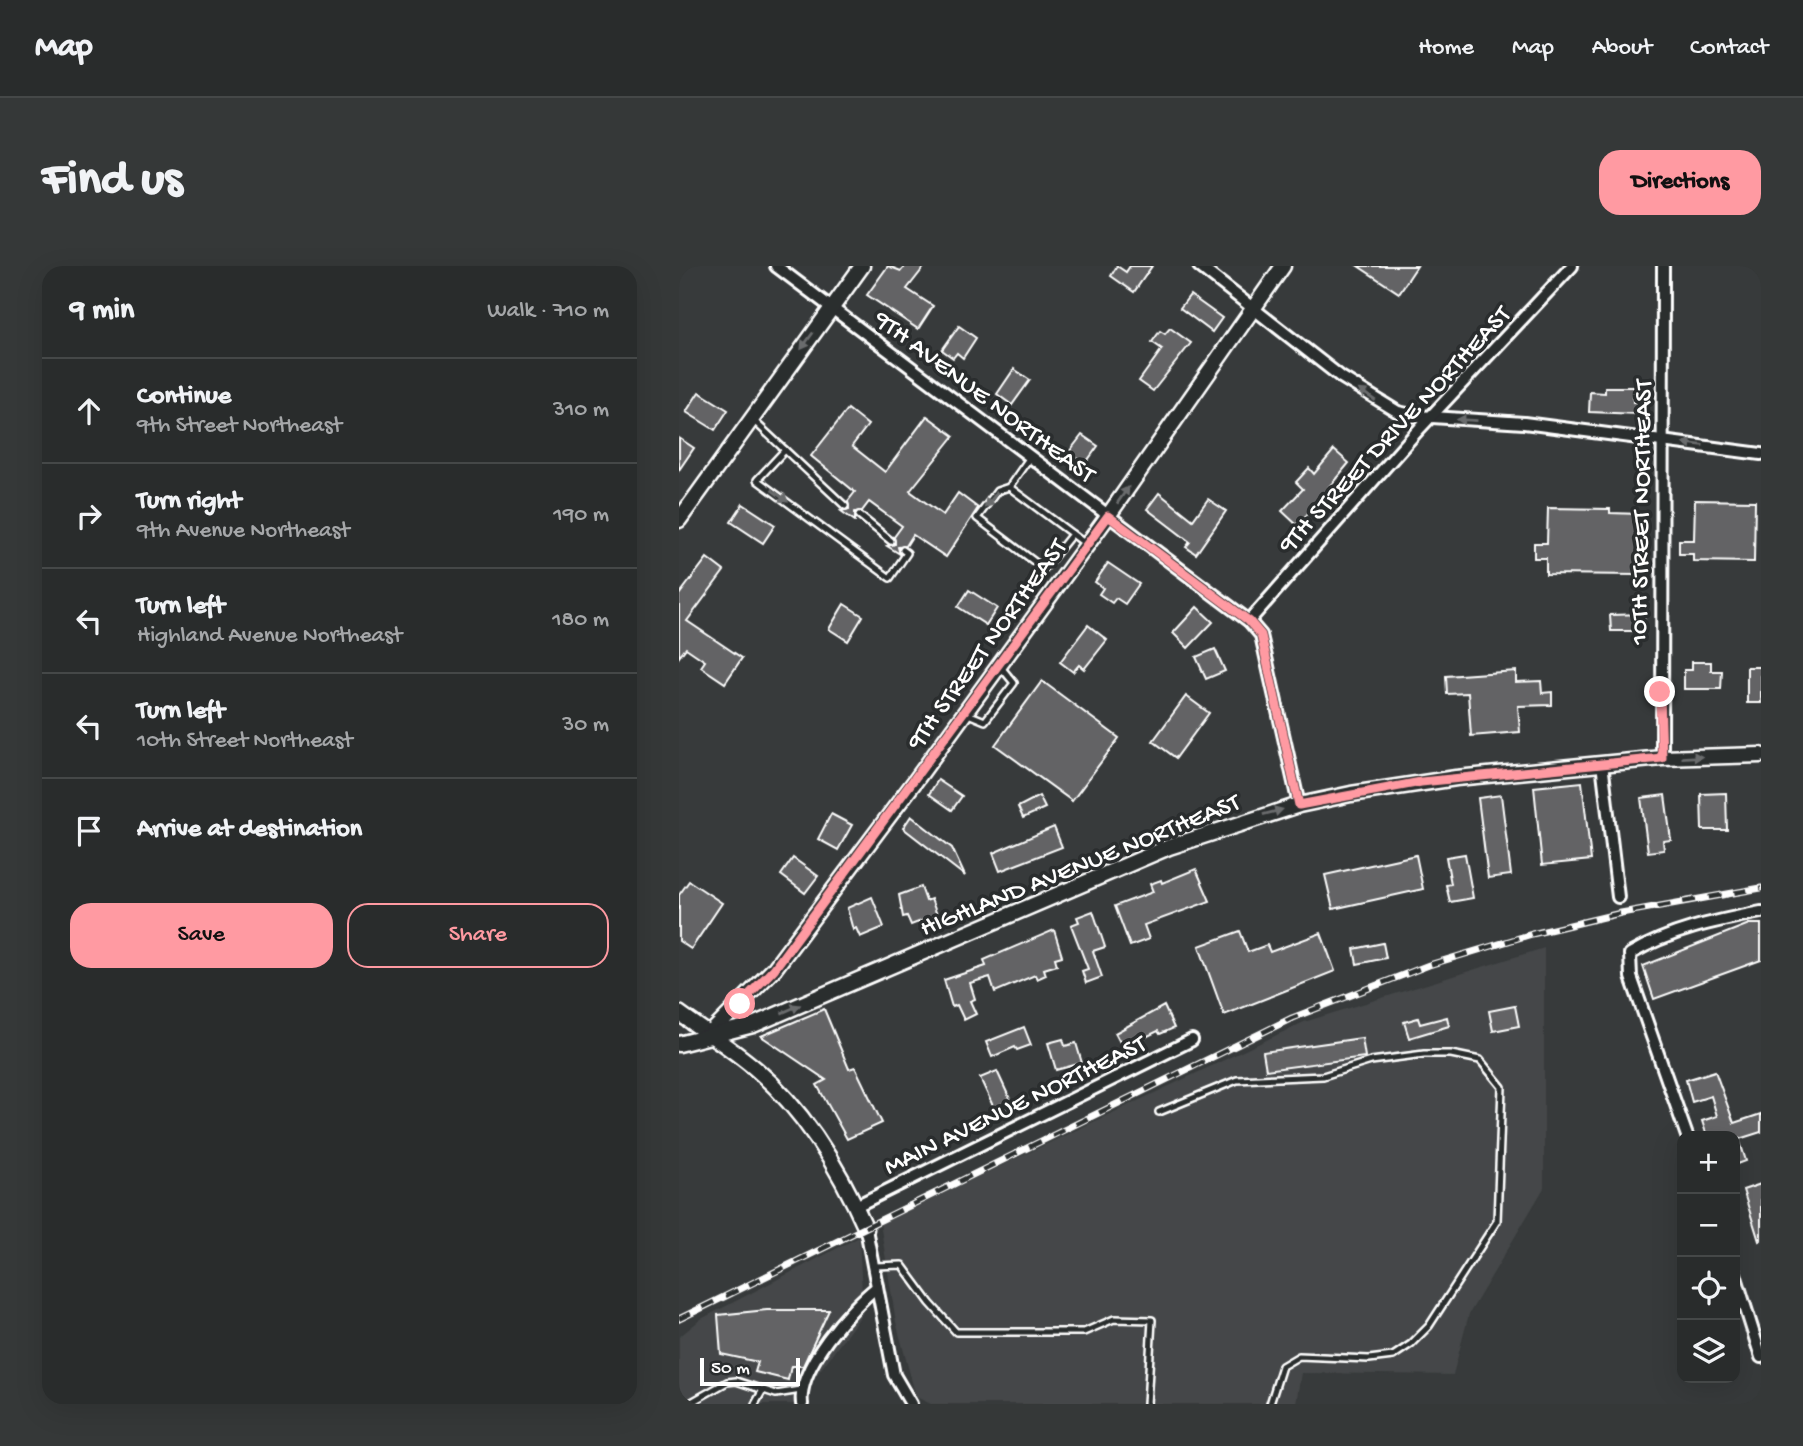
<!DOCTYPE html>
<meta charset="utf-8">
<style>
:root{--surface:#292c2c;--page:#353838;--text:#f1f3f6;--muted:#a5a7a9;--line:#454848;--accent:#ff9aa2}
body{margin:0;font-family:"Gochi Hand",sans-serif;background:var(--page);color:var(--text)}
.controls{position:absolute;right:21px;bottom:21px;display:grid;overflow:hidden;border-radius:14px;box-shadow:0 7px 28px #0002}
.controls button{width:63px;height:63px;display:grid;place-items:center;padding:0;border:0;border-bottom:2px solid var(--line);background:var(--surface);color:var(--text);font:35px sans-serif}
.scale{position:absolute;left:21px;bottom:18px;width:100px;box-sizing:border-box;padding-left:7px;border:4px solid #fff;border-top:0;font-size:19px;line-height:24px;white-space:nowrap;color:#fff;-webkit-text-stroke:5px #2a2d2e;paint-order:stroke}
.stop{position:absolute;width:21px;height:21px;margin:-16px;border:5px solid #ff9aa2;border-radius:50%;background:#fff}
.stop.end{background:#ff9aa2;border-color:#fff;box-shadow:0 2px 7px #0008}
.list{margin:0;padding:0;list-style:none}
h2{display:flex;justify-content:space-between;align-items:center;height:91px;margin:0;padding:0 28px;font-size:30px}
h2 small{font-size:23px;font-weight:400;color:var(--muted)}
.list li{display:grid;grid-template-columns:46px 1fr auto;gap:21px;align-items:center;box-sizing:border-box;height:105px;padding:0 28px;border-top:2px solid var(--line)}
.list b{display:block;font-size:26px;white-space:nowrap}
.list p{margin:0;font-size:23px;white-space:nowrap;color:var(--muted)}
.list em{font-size:23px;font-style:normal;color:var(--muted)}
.actions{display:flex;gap:14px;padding:21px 28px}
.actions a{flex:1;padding:16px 0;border:2px solid var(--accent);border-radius:21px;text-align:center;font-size:24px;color:var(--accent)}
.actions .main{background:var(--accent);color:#111}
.icon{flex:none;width:38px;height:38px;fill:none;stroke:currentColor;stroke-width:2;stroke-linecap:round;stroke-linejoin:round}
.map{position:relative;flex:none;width:1082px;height:1138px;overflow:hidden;border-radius:21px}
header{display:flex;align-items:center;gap:42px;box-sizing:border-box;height:98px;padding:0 35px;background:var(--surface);border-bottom:2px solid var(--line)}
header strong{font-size:33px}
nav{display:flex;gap:38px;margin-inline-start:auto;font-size:24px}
.intro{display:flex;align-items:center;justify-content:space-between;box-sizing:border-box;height:168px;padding:0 42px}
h1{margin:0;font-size:49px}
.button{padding:18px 32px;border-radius:21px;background:var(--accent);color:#111;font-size:24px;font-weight:700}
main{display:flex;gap:42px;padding:0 42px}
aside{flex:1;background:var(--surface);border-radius:21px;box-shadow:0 7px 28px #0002}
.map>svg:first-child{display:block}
.built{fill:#444748}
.building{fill:#636465;stroke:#fff;stroke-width:2}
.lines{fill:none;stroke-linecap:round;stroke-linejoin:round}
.lane-casing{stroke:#fff;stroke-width:10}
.street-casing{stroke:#fff;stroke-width:16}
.secondary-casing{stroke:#fff;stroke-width:19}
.lane{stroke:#2a2d2e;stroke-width:5}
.street{stroke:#2a2d2e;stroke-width:10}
.secondary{stroke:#2a2d2e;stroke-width:14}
.rail-casing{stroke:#fff;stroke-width:7}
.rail{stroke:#2a2d2e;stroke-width:4.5;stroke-dasharray:13;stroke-linecap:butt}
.oneway{fill:#6a6c6d}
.route{stroke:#ff9aa2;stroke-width:9}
.labels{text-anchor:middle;stroke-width:7;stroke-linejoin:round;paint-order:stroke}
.street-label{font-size:26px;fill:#fff;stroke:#2a2d2e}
</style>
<header>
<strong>Map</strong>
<nav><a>Home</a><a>Map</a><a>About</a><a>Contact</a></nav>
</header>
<div class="intro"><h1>Find us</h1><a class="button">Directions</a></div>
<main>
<aside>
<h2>9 min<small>Walk · 710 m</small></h2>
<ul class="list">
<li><svg class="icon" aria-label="ahead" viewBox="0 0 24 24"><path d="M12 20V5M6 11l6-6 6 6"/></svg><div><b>Continue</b><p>9th Street Northeast</p></div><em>310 m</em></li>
<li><svg class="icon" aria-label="right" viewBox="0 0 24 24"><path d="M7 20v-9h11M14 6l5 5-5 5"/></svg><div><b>Turn right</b><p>9th Avenue Northeast</p></div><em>190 m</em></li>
<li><svg class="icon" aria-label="left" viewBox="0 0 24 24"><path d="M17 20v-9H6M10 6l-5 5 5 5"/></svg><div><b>Turn left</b><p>Highland Avenue Northeast</p></div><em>180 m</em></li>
<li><svg class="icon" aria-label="left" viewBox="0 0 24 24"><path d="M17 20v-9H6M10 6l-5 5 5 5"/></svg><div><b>Turn left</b><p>10th Street Northeast</p></div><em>30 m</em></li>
<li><svg class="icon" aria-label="arrive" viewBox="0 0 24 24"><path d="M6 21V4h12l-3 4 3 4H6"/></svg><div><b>Arrive at destination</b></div></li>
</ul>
<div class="actions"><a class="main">Save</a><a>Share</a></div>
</aside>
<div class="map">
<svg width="1082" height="1138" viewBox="0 0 1082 1138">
<rect width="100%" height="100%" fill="#373a3b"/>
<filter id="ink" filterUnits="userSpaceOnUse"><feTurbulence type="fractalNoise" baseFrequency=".0143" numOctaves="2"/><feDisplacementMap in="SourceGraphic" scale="14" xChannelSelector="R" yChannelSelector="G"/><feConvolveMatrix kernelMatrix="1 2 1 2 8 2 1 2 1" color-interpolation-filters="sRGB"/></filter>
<g filter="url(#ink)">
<!-- built -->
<g class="built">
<path d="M 865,682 L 865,922 L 790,1048 L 774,1109 L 622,1107 L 617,1138 L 252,1138 L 237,1131 L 217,1056 L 201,957 L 625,756 Z"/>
<path d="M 180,971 L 184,1047 L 116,1138 L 0,1138 L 0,1071 L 22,1053 Z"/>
</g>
<!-- building -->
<g class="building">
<path d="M 209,0 L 222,5 L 226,0 L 246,0 L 228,23 L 254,40 L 239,63 L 188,29 Z"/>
<path d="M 438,0 L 447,6 L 451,0 L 473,0 L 455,26 L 432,10 Z"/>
<path d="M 679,0 L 738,0 L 720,27 Z"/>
<path d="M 511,29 L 543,52 L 533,66 L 501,42 Z"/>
<path d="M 280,60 L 297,72 L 284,92 L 278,87 L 274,92 L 263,84 Z"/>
<path d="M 491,62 L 512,77 L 474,125 L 460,115 L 483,83 L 473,76 L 481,65 L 486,68 Z"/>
<path d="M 335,103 L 351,114 L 333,139 L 318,128 Z"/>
<path d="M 926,121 L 955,121 L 954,136 L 959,136 L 959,148 L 910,146 L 911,126 L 926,127 Z"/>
<path d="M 20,126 L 49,144 L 36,164 L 7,146 Z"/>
<path d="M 169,143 L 189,159 L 173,180 L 206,206 L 248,150 L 275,170 L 231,225 L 264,249 L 279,227 L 299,242 L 267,291 L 234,269 L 227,280 L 219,281 L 221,288 L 208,280 L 216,278 L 215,271 L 223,260 L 190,236 L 183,245 L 176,246 L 176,255 L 162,245 L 170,243 L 169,235 L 176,226 L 132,190 Z"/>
<path d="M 403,169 L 419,180 L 406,198 L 390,186 Z"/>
<path d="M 0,172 L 15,182 L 0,204 Z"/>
<path d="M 655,184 L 670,197 L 650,221 L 656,227 L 643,240 L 639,237 L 618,259 L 603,245 L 624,223 L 617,216 L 630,202 L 635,208 Z"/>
<path d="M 480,227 L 514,254 L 529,233 L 547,245 L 517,288 L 507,281 L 511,276 L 468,243 Z"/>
<path d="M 1016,234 L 1076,235 L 1075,296 L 1014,295 L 1014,288 L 1000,288 L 1000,274 L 1015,274 Z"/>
<path d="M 64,238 L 96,259 L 84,277 L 52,256 Z"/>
<path d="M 869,242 L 931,243 L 931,247 L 961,248 L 960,277 L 964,277 L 964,288 L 959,288 L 958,309 L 867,308 L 867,292 L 855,292 L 855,277 L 868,277 Z"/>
<path d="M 28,292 L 45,305 L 8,355 L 63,392 L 46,417 L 22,401 L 26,395 L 7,382 L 0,391 L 0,329 Z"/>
<path d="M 429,297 L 460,318 L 446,338 L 437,332 L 433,337 L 420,328 L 424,322 L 416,316 Z"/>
<path d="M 290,324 L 318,342 L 307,359 L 279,341 Z"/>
<path d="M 165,338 L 184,350 L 169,375 L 150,363 Z"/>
<path d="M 518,341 L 534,356 L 509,382 L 494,367 Z"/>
<path d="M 965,348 L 966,365 L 932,365 L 931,349 Z"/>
<path d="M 409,359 L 428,374 L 405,403 L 400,399 L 394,406 L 381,396 Z"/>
<path d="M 536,383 L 546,405 L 527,413 L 517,391 Z"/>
<path d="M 1013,396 L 1032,396 L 1032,405 L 1043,405 L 1042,423 L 1005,423 L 1005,404 L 1013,404 Z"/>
<rect x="1068" y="401" width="14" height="36"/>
<path d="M 837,405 L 837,416 L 862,415 L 863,427 L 873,426 L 873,439 L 839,440 L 841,466 L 792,470 L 789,427 L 768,428 L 767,410 Z"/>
<path d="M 363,415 L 440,472 L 393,535 L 316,479 Z"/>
<path d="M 507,430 L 530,447 L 497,492 L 474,475 Z"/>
<path d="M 259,514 L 283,530 L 273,544 L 250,528 Z"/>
<path d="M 903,516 L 912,594 L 863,599 L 855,521 Z"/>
<path d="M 1047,527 L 1048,564 L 1023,564 L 1022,528 Z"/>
<path d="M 822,529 L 832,609 L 809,612 L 799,532 Z"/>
<path d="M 986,529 L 992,574 L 984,575 L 985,584 L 969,586 L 962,532 Z"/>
<path d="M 360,530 L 366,542 L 344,552 L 339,541 Z"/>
<path d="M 152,548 L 173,559 L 159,584 L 139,573 Z"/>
<path d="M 232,550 L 273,582 L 286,610 L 224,562 Z"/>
<path d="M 375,561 L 383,581 L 321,605 L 314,587 Z"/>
<path d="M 786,588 L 794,632 L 771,636 L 767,619 L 772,618 L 767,591 Z"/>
<path d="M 737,589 L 744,623 L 654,643 L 646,609 Z"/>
<path d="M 114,592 L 139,610 L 126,627 L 102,609 Z"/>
<path d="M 517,603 L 531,635 L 465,659 L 470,673 L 451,680 L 436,640 L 474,626 L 471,618 L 482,614 L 483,617 Z"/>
<path d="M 10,615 L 43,637 L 12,683 L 0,675 L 0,629 Z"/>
<path d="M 242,621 L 247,635 L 252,633 L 258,649 L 232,659 L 228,650 L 224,651 L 220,629 Z"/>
<path d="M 193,631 L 205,661 L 181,671 L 177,662 L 174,664 L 168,642 Z"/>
<path d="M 414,645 L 426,681 L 414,685 L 423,711 L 407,717 L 403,705 L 409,703 L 392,659 L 400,656 L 398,651 Z"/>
<path d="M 1070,658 L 1082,658 L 1082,694 L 975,733 L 964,700 Z"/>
<path d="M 375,664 L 383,690 L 376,692 L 378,699 L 365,703 L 367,709 L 358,713 L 356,709 L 316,726 L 311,711 L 291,717 L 296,733 L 291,735 L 297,748 L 285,754 L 278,739 L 273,741 L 265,714 L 307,700 L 305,694 Z"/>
<path d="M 561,665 L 569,686 L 588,679 L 591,686 L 642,667 L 656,705 L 545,749 L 520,680 Z"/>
<path d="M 704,677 L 707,692 L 678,698 L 675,683 Z"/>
<path d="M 485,740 L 495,762 L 481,768 L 479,765 L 444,782 L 436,767 Z"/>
<path d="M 836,740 L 840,760 L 814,765 L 810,745 Z"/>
<path d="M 145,743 L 170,803 L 176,801 L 203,857 L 168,873 L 138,819 L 147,814 L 82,770 Z"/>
<path d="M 768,751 L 770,760 L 730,772 L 725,756 L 739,752 L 741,758 Z"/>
<path d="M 345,761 L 352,779 L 338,784 L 336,781 L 313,791 L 307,776 Z"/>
<path d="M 683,772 L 686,791 L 587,804 L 584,786 Z"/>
<path d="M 384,773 L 386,780 L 397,777 L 403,797 L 377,804 L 369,777 Z"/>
<path d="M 318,805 L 336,844 L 319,851 L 301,812 Z"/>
<path d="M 1036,805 L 1055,857 L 1082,848 L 1082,866 L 1060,873 L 1067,895 L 1056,899 L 1056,870 L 1028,870 L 1023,855 L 1038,850 L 1032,830 L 1013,836 L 1007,814 Z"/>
<path d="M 1082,918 L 1082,974 L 1080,975 L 1064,924 Z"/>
<path d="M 88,1044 L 150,1044 L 124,1100 L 112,1100 L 109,1114 L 76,1106 L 79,1096 L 42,1088 L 39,1049 Z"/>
</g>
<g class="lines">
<defs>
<g id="lane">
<path d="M 75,155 L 166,240"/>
<path d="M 106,184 L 78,214 L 211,312 L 228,287 L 224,284"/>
<path d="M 351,191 L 330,221 L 408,279"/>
<path d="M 330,221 L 318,225 L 298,252 L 365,303 L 393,268"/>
<path d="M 180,249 L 212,275"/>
<path d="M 289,448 L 306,455 L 335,417 L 321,400"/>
<path d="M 480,846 L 558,814 L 644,810 L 692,795 L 745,788 L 772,788 L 801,794 L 823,821 L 818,955 L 750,1060 L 732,1078 L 714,1090 L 690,1093 L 620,1090 L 603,1100 L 591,1138"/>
<path d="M 196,1000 L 223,999 L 251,1037 L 277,1066 L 405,1066 L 435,1053 L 473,1054 L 468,1138"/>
<path d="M 9,1138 L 48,1116 L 57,1115 L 97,1128 L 122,1124"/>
<path d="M 76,1138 L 84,1124"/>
</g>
<g id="street">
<path d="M 97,0 L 570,355 L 582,369 L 620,539"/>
<path d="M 520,0 L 662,111 L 719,146 L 738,150 L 845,157 L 1082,188"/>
<path d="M 570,355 L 741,162 L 893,0"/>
<path d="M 983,492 L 984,0"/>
<path d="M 923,497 L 939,631"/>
<path d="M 1008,870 L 952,711 L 951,688 C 992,664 1036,655 1082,646"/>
<path d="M 177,940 L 513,774"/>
<path d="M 187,963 L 215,1109 L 232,1138"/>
<path d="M 1056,1008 L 1082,1091"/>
<path d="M 123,1138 C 118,1102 171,1042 198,1021"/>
</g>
<g id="secondary">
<path d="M 0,254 L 183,0"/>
<path d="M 0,747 C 26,766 54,783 78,804 C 127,846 161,904 187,963"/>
<path d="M 31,768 L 95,703 L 237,514 L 429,250 L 604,0"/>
<path d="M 0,778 L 74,759 L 490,581 L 620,539 L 672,528 L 777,512 L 983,492 L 1082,489"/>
</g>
</defs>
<!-- lane casing -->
<use href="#lane" class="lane-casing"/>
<!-- street casing -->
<use href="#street" class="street-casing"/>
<!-- secondary casing -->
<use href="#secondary" class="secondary-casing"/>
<!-- lane -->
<use href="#lane" class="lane"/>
<!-- street -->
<use href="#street" class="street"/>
<!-- secondary -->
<use href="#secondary" class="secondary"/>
<defs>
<path id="rail" d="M 0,1053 L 613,752 L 750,699 L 853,668 L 942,647 L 1082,622"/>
</defs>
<!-- rail casing -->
<use href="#rail" class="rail-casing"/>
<!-- rail -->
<use href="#rail" class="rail"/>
</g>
<!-- one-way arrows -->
<defs><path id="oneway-solid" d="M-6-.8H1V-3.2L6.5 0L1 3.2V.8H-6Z" transform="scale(1.75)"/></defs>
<g class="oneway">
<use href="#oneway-solid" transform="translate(128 75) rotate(126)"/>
<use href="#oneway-solid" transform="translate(688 129) rotate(-146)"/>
<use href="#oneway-solid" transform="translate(788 154) rotate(-177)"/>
<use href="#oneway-solid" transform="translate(1014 178) rotate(-173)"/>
<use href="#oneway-solid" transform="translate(444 229) rotate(-55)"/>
<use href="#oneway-solid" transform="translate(101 230) rotate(36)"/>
<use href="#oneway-solid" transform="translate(312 234) rotate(129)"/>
<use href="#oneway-solid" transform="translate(1013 491) rotate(-3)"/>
<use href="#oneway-solid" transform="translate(594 546) rotate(-15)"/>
<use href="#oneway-solid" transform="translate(112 743) rotate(-23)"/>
</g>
</g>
<g class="lines" filter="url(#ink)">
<!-- route -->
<path class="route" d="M 61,738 L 95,703 L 429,250 L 570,355 L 582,369 L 620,539 L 742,516 L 983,492 L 981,426"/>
</g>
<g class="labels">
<!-- street labels -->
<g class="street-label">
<text transform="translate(307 129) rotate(37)" y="9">9TH AVENUE NORTHEAST</text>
<text transform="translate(714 162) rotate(-47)" y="9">9TH STREET DRIVE NORTHEAST</text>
<text transform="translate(960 246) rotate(-89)" y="9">10TH STREET NORTHEAST</text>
<text transform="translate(306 377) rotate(-54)" y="9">9TH STREET NORTHEAST</text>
<text transform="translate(400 597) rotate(-22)" y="9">HIGHLAND AVENUE NORTHEAST</text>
<text transform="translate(335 837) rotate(-26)" y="9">MAIN AVENUE NORTHEAST</text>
</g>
</g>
</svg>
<div class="controls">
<button>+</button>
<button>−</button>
<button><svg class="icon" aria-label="locate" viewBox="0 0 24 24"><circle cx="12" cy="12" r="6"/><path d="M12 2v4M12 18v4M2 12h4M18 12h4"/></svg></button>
<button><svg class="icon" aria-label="layers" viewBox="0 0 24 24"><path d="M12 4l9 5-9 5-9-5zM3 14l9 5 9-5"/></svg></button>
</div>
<div class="scale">50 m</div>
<div class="stop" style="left:61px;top:738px"></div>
<div class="stop end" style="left:981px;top:426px"></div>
</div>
</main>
